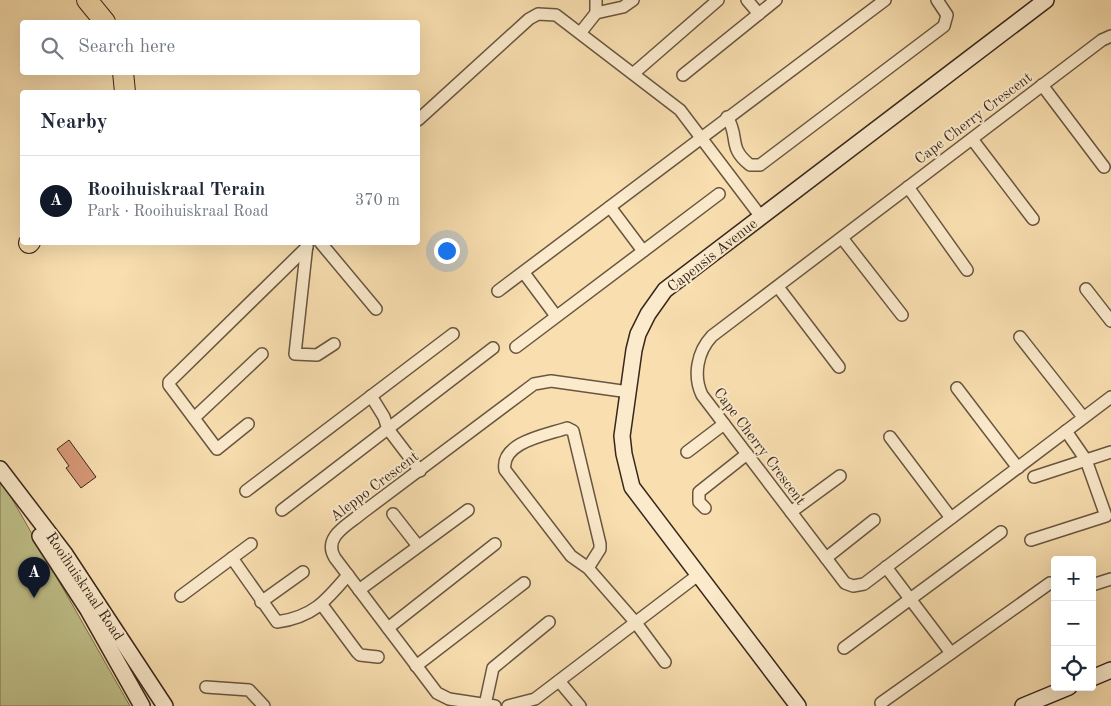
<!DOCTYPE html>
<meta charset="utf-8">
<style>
:root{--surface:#fff;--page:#f6f6f7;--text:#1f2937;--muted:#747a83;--line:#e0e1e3;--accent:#111827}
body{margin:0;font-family:"Old Standard TT",serif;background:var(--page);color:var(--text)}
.controls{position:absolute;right:15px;bottom:15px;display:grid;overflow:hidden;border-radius:5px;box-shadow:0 5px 20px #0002}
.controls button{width:45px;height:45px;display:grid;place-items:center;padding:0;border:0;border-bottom:1px solid var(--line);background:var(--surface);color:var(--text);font:25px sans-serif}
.you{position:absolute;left:446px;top:250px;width:18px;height:18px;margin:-12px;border:4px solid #fff;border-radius:50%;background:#1a73e8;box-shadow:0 0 0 8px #1a73e833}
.badge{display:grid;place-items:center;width:32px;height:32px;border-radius:50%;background:var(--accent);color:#fff;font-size:16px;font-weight:700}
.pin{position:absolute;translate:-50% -41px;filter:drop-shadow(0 1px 2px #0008)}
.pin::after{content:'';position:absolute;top:26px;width:18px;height:15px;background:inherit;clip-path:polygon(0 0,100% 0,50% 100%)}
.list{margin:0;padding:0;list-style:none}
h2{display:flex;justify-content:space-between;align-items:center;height:65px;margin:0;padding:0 20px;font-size:21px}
h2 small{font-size:16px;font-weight:400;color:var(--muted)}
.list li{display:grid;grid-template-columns:32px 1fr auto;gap:15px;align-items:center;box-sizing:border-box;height:90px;padding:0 20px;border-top:1px solid var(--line)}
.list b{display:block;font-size:19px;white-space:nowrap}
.list p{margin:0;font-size:16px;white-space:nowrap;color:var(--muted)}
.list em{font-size:16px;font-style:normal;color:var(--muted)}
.icon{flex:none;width:28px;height:28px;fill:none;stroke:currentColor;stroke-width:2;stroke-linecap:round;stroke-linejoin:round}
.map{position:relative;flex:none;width:1111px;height:706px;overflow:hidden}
.search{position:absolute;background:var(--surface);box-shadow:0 5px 20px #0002;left:20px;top:20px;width:400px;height:55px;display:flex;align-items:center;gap:12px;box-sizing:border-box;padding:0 18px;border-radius:5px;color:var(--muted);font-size:19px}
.panel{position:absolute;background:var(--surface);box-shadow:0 5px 20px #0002;left:20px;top:90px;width:400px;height:155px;border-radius:5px}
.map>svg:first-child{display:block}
.green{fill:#c0c18a;stroke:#7c7453}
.building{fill:#d79877;stroke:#38281c}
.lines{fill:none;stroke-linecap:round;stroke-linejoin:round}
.street-casing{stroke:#685641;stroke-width:14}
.secondary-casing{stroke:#38281c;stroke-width:18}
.highway-casing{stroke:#38281c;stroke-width:22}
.street{stroke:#fbeacc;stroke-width:11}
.secondary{stroke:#fbeacc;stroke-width:15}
.highway{stroke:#f9dfb0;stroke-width:20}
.labels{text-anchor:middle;stroke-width:4;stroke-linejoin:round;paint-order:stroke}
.street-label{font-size:15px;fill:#38281c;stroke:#fbeacc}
</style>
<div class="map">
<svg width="1111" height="706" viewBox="0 0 1111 706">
<rect width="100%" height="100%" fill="#f9dfb0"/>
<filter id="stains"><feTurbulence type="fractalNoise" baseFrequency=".004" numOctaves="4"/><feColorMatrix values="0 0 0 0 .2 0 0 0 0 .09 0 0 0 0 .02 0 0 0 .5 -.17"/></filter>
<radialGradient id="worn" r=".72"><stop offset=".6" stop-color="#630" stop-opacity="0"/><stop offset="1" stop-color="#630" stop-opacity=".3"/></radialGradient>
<!-- green -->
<path class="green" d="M 0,482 L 7,490 L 130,706 L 0,706 Z"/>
<!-- building -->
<path class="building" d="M 69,440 L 96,477 L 81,488 L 66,468 L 69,466 L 57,449 Z"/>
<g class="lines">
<defs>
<g id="street">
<path d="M 596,0 L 596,13"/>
<path d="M 747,0 L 759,14"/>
<path d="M 581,32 L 596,13 L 623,7 L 633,0"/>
<path d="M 1111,36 L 1102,40 L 712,336 C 697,352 693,376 702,395 L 845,583 L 853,586 L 864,584 L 1111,397"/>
<path d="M 634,73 L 718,0"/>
<path d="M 683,75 L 776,0"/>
<path d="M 1042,85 L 1104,167"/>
<path d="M 727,117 C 740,137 727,147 750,165 L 760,165 L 944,26 L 947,15 L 937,0"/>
<path d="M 418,120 L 529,19 L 538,14 L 556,15 L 680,110 L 761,217"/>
<path d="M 972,139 L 1033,219"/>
<path d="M 908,187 L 967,270"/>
<path d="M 610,207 L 643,251"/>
<path d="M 842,238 L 902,315"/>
<path d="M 320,242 L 376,309"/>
<path d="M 307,244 L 295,354 L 317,355 L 334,344"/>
<path d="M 524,273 L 556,316"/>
<path d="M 778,287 L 839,367"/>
<path d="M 1086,289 L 1111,321"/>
<path d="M 498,291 L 885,0"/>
<path d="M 1020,337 L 1083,417"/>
<path d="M 516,347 L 719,194"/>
<path d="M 957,388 L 1018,468"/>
<path d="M 371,396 L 384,417 L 388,429 L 420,471"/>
<path d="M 194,418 L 262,354"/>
<path d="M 248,424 L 217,449 L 169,385 L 169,382 L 307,247"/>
<path d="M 890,437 L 951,518"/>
<path d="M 687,452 L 724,424"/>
<path d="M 1034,477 L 1111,452"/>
<path d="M 246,491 L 453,334"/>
<path d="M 705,508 L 699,502 L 699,492 L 747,454"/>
<path d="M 282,510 L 493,348"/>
<path d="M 791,512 L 840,476"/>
<path d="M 393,514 L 418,546"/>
<path d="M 1031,540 L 1106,516 L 1086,460 L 1066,431"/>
<path d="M 232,558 L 277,622 C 313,617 326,601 348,575"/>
<path d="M 826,558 L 874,520"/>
<path d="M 886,567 L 951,653"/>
<path d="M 588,568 L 600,549 L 600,544 L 573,431 L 567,428 C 547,435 500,442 505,470 L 571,556 L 588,568 L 636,623 L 665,662"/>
<path d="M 1092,585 L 1111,579"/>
<path d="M 359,590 L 468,510"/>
<path d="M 181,596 L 251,544"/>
<path d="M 261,602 L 303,572"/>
<path d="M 322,605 L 357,652 L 360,655 L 378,657"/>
<path d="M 388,628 L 495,544"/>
<path d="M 844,648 L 1001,532"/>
<path d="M 416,666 L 524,583"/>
<path d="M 559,681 L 580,706"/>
<path d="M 206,687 L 249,690 L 264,706"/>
<path d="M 881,703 L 1050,583"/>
<path d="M 485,705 L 493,668 L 549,622"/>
<path d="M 495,706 L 449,699 L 437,693 L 335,558 C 322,537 348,525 362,513 L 534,384 L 551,381 L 629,392"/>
<path d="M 508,706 L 535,699 L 698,575"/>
</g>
<g id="secondary">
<path d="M 0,469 L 65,554 L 165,706"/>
<path d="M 40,536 L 88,610 L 142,706"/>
<path d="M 1092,678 L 1111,670"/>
<path d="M 798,706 L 632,487 L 624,454 L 622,436 L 634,350 L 638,334 L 648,314 L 665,290 L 1046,0"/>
<path d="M 1023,706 L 1069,687"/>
</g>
<g id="highway">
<path d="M 87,0 L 105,22"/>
<path d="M 123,72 L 125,92"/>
<path d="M 29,243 L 30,242"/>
</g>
</defs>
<!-- street casing -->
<use href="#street" class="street-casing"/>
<!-- secondary casing -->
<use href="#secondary" class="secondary-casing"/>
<!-- highway casing -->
<use href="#highway" class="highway-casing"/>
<!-- street -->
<use href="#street" class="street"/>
<!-- secondary -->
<use href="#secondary" class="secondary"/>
<!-- highway -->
<use href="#highway" class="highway"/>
</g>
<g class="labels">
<!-- street labels -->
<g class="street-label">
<text transform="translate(973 118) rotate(-37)" y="5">Cape Cherry Crescent</text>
<text transform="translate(712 255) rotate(-38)" y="5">Capensis Avenue</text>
<text transform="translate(760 446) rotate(53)" y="5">Cape Cherry Crescent</text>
<text transform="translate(374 486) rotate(-37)" y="5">Aleppo Crescent</text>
<text transform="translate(85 586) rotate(56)" y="5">Rooihuiskraal Road</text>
</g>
</g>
<rect width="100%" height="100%" filter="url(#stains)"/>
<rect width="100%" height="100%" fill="url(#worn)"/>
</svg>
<div class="controls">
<button>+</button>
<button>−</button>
<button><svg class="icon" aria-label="locate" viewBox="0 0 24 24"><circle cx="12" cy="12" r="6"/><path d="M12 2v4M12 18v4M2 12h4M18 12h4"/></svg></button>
</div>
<div class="you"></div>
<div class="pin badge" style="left:34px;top:598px">A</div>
<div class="search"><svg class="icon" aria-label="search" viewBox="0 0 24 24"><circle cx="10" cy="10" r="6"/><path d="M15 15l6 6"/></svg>Search here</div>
<section class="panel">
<h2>Nearby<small></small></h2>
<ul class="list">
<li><span class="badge">A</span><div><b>Rooihuiskraal Terain</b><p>Park · Rooihuiskraal Road</p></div><em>370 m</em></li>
</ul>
</section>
</div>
